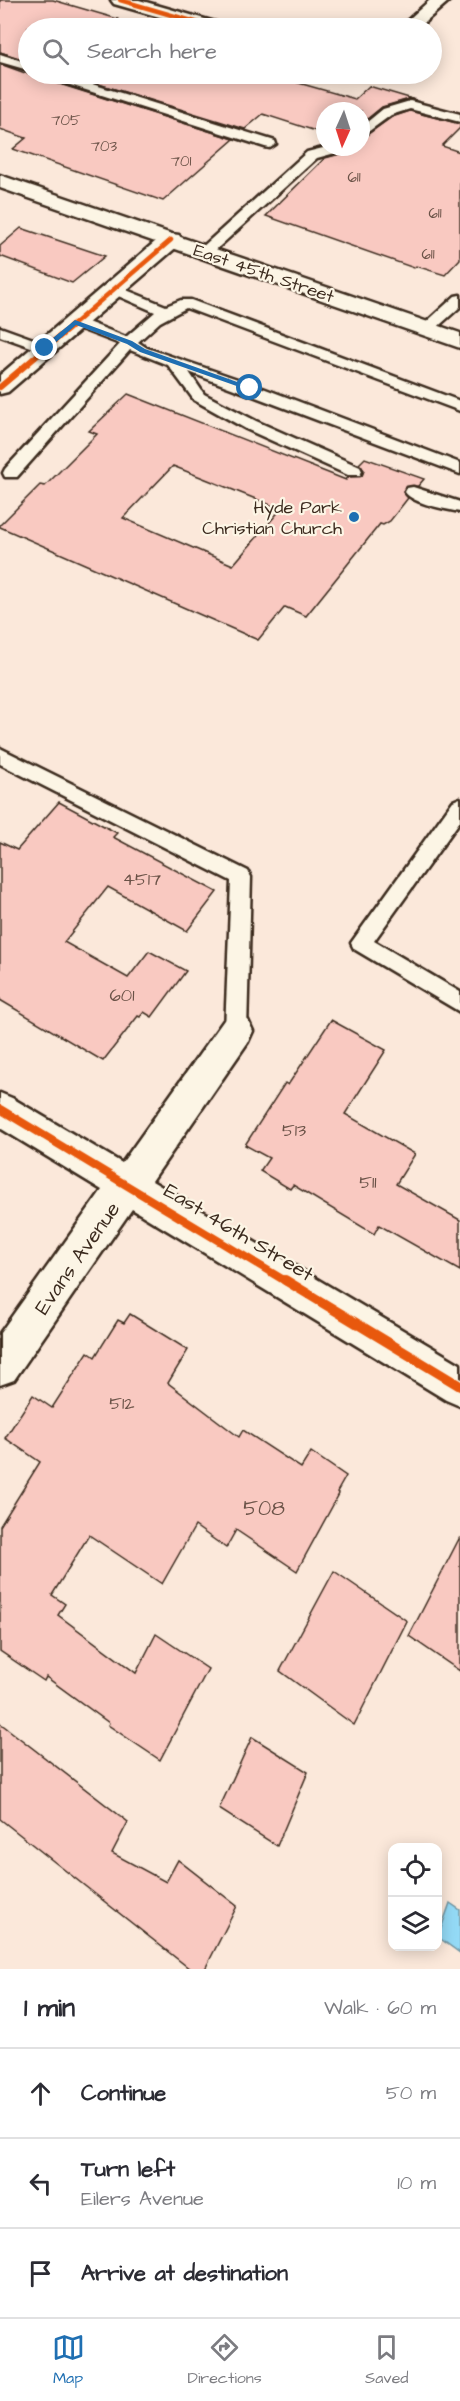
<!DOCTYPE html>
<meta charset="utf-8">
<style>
:root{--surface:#fff;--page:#f2f2f3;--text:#2b2b33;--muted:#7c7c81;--line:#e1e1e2;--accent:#1f6fb2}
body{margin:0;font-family:"Architects Daughter",sans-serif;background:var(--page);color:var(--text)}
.controls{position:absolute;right:18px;bottom:18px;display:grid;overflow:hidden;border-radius:12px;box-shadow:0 3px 15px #0003}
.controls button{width:54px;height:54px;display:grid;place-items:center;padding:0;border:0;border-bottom:2px solid var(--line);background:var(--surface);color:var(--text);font:30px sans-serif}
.compass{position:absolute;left:316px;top:102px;width:54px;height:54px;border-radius:50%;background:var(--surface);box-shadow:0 3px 15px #0003;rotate:183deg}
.stop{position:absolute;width:18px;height:18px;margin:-14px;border:4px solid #1f6fb2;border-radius:50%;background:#fff}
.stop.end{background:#1f6fb2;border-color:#fff;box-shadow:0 2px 6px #0008}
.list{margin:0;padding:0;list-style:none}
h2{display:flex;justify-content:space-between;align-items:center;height:78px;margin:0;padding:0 24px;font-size:26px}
h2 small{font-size:20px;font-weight:400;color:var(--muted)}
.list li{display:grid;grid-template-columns:39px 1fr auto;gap:18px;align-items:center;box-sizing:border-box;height:90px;padding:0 24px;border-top:2px solid var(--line)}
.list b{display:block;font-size:22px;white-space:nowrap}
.list p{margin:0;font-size:20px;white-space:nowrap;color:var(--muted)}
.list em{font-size:20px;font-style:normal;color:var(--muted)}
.icon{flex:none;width:33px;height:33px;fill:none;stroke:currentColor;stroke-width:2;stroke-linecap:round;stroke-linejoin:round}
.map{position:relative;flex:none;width:460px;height:1969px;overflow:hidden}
.search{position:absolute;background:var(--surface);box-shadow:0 3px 15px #0003;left:18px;right:18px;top:18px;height:66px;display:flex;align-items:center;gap:15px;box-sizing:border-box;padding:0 21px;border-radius:33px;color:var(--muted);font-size:22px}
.sheet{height:348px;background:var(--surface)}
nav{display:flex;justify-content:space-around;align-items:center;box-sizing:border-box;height:84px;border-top:2px solid var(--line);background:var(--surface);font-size:16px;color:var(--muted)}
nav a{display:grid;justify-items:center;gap:3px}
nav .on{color:var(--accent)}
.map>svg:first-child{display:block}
.water{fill:#94daf6;stroke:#7094a0;stroke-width:1.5}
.building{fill:#f9c9c1;stroke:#3b2a1e;stroke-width:1.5;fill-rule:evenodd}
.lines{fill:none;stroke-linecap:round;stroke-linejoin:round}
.lane-casing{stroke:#3b2a1e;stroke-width:5}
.street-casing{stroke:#3b2a1e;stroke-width:5}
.secondary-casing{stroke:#3b2a1e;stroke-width:5}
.lane{fill:#fcf5e5;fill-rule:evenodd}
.street{fill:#fcf5e5;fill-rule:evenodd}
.secondary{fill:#fcf5e5;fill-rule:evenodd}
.cycleway-far3-casing{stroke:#fcf5e5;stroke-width:7}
.cycleway-far2-casing{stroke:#fcf5e5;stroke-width:9}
.cycleway-far1-casing{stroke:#fcf5e5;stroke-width:11}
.cycleway-casing{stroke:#fcf5e5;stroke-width:14}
.cycleway-far3{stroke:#e8590c;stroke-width:4.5}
.cycleway-far2{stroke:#e8590c;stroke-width:6}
.cycleway-far1{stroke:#e8590c;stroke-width:8}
.cycleway{stroke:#e8590c;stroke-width:10}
.route{fill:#1f6fb2}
.poi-dot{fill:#1f6fb2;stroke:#fcf5e5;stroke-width:2}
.labels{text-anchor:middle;stroke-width:4.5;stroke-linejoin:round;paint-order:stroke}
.far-number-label{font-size:15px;fill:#6a5247}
.far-street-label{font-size:18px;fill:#3b2a1e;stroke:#fcf5e5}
.far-poi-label{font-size:18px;fill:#3b2a1e;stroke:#fcf5e5;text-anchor:end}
.number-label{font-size:18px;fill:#6a5247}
.street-label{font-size:21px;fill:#3b2a1e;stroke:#fcf5e5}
.near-number-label{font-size:21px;fill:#6a5247}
</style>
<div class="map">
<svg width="460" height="1969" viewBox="0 0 460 1969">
<rect width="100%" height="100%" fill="#fbe8da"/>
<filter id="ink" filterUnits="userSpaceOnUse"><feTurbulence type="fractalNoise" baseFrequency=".0167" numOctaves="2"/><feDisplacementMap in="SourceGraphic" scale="12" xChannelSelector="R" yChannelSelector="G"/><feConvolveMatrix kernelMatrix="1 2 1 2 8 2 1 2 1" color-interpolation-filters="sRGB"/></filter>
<g filter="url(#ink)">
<!-- water -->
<path class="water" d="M 450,1903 L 460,1910 L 460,1953 L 438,1937 Z"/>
<!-- building -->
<g class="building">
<path d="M 0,0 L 53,0 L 118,19 L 116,28 L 28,28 L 28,61 L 0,52 Z"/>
<path d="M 0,64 L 28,74 L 41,74 L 44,79 L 234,139 L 163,201 L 13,149 L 26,138 L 0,129 Z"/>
<path d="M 66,74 L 267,74 L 355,99 L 369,86 L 416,100 L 409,99 L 382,107 L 361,124 L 361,111 L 325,111 L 325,134 L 263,114 L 245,129 Z"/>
<path d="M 410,111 L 460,124 L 460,128 L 442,146 L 460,152 L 460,259 L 445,275 L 416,266 L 414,268 L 266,216 L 325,158 L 347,152 L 349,147 L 361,147 L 361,139 L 392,117 Z"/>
<path d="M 21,228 L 105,256 L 72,283 L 0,256 L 0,246 Z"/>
<path d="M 128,394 L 346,480 L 348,477 L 362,476 L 364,470 L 359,464 L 365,458 L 424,479 L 418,486 L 405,487 L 403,492 L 408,498 L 390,521 L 383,525 L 380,524 L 306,616 L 285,607 L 258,640 L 0,527 L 0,525 L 40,485 L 45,486 L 97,434 L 89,431 ZM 173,466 L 281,509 L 233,565 L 123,518 Z"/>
<path d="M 59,802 L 117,833 L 113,837 L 217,892 L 187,931 L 108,887 L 64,942 L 128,978 L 149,951 L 186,971 L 152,1017 L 144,1012 L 140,1017 L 138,1016 L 103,1061 L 0,1000 L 0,842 L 17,850 Z"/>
<path d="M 331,1020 L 386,1050 L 345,1114 L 415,1154 L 396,1184 L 460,1220 L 460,1271 L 379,1225 L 374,1234 L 293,1185 L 290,1189 L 260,1171 L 269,1158 L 245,1145 L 285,1083 L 288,1085 Z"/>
<path d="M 130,1314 L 188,1350 L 168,1383 L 239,1437 L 243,1430 L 301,1468 L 311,1452 L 346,1476 L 337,1492 L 339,1494 L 297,1571 L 236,1530 L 226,1548 L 195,1526 L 162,1584 L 89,1535 L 52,1595 L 65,1604 L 58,1615 L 136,1673 L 156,1634 L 208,1669 L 160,1760 L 108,1725 L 109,1723 L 46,1677 L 44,1681 L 0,1651 L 0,1526 L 40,1462 L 5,1438 L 33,1395 L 52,1408 L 88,1352 L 95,1357 L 118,1320 L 124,1323 Z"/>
<path d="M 460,1537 L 460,1671 L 409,1636 Z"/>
<path d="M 334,1571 L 407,1621 L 354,1725 L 280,1671 Z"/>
<path d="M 0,1723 L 128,1822 L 112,1853 L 166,1882 L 178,1860 L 237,1906 L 205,1969 L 190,1969 L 0,1819 Z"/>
<path d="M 252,1737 L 308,1772 L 277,1846 L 219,1809 Z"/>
</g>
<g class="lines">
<defs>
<g id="lane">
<path d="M 0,54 L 28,63 L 28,70 L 0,62 Z"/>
<path d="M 43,74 L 60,74 L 275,141 L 276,144 L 270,148 L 265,147 L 45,77 Z"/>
<path d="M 410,101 L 460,114 L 460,122 L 410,109 L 391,115 L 361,137 L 361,127 L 383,109 Z"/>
<path d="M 327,147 L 347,147 L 346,150 L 317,158 L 210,255 L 200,255 L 198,252 L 200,249 L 307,152 Z"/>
<path d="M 114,285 L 166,306 L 181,300 L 191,300 L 460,401 L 460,411 L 186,308 L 160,322 L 138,342 L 147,348 L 255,385 L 460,463 L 460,474 L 189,372 L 204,394 L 256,421 L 360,467 L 362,471 L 360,475 L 348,475 L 246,429 L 194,400 L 168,365 L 130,350 L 17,477 L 5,477 L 3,473 L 5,469 L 120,344 L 70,325 L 68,322 L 70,319 L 80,319 L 126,337 L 155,312 L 109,292 L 107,289 Z"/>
<path d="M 460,295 L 460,307 L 432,332 L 422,332 L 420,329 L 422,326 L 455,296 Z"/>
<path d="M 0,327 L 50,345 L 52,348 L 45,352 L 0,336 Z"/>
<path d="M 413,487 L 460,502 L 460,512 C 446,509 413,504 405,492 L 407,488 Z"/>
<path d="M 0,748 L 248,871 L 251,877 L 247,1031 L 244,1038 L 236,1040 L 228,1038 L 225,1031 L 231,881 L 0,764 Z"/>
<path d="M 460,798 L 460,821 L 374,941 L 460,992 L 460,1012 L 354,949 L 351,943 L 453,801 Z"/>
</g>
<g id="street">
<path d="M 111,0 L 139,0 L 222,24 L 225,28 L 198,28 L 114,4 Z"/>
<path d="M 430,0 L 450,0 L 418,28 L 399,28 Z"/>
<path d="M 171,234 L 179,235 L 182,240 L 179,245 L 8,392 L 0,394 L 0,375 L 163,235 Z"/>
<path d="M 236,1016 L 248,1020 L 253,1031 L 248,1042 L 152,1181 L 460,1364 L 460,1406 L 446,1400 L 132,1209 L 14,1380 L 0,1385 L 0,1333 L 102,1190 L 0,1128 L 0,1093 L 12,1098 L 122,1163 L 224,1020 Z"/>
</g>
<path id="secondary" d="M 0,175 L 460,333 L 460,348 L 0,188 Z"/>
</defs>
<!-- lane casing -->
<use href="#lane" class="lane-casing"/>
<!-- street casing -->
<use href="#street" class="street-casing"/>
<!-- secondary casing -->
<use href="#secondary" class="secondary-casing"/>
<!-- lane -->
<use href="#lane" class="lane"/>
<!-- street -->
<use href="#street" class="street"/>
<!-- secondary -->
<use href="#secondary" class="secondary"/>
<defs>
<g id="cycleway-far3">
<path d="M 120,0 L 216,28"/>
<path d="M 70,327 L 171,240"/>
</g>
<path id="cycleway-far2" d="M 0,387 L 72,326"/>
<path id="cycleway-far1" d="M 0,1109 L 287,1282"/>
<path id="cycleway" d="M 285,1280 L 460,1386"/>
</defs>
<!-- cycleway-far3 casing -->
<use href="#cycleway-far3" class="cycleway-far3-casing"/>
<!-- cycleway-far2 casing -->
<use href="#cycleway-far2" class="cycleway-far2-casing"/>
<!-- cycleway-far1 casing -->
<use href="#cycleway-far1" class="cycleway-far1-casing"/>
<!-- cycleway casing -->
<use href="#cycleway" class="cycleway-casing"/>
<!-- cycleway-far3 -->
<use href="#cycleway-far3" class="cycleway-far3"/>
<!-- cycleway-far2 -->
<use href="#cycleway-far2" class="cycleway-far2"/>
<!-- cycleway-far1 -->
<use href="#cycleway-far1" class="cycleway-far1"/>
<!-- cycleway -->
<use href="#cycleway" class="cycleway"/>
</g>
</g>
<!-- route -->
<path class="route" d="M 75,320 L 132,341 L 145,349 L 254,388 L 248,390 L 140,352 L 127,344 L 76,325 L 47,350 L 42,350 L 42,347 Z"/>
<!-- markers -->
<circle class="poi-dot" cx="354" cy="517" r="6"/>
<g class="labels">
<!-- far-number labels -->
<g class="far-number-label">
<text x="66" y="125">705</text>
<text x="104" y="151">703</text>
<text x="181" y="166">701</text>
<text x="354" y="182">611</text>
<text x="435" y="218">611</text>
<text x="428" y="259">611</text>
</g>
<!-- far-street labels -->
<g class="far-street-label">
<text transform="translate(264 273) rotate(19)" y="6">East 45th Street</text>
</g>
<!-- far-poi labels -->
<g class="far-poi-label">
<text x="342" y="513">Hyde Park<tspan x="342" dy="21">Christian Church</tspan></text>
</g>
<!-- number labels -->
<g class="number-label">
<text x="142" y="885">4517</text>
<text x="122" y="1001">601</text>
<text x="294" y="1136">513</text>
<text x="368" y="1188">511</text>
<text x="122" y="1409">512</text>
</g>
<!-- street labels -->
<g class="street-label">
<text transform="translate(239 1232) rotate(31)" y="7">East 46th Street</text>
<text transform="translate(77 1258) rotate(-55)" y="7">Evans Avenue</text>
</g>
<!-- near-number labels -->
<g class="near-number-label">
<text x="264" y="1515">508</text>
</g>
</g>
</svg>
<div class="controls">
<button><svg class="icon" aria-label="locate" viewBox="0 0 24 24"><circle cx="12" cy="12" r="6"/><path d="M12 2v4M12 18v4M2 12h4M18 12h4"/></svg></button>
<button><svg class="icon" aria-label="layers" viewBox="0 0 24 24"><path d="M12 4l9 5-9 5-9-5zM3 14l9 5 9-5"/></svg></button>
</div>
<svg class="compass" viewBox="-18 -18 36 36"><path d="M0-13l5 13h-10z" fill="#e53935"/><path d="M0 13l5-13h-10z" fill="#7c7c81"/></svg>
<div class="stop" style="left:250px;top:388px"></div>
<div class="stop end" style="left:45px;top:348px"></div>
<div class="search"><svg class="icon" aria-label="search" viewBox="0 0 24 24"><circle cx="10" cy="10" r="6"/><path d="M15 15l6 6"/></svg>Search here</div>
</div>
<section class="sheet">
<h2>1 min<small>Walk · 60 m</small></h2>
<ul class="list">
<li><svg class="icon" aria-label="ahead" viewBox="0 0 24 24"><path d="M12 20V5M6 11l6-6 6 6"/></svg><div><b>Continue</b></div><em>50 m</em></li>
<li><svg class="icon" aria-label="left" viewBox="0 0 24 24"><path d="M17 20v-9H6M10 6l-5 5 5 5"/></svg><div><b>Turn left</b><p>Eilers Avenue</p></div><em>10 m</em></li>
<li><svg class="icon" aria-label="arrive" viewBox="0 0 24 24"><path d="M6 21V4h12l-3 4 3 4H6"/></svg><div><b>Arrive at destination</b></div></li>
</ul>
</section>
<nav>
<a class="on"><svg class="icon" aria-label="map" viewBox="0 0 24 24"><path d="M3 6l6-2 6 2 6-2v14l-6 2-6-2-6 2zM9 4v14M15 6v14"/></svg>Map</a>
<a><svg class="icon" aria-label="directions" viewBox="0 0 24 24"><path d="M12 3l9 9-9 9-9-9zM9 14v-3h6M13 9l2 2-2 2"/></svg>Directions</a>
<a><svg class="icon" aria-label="saved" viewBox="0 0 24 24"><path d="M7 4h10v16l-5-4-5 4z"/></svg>Saved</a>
</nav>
